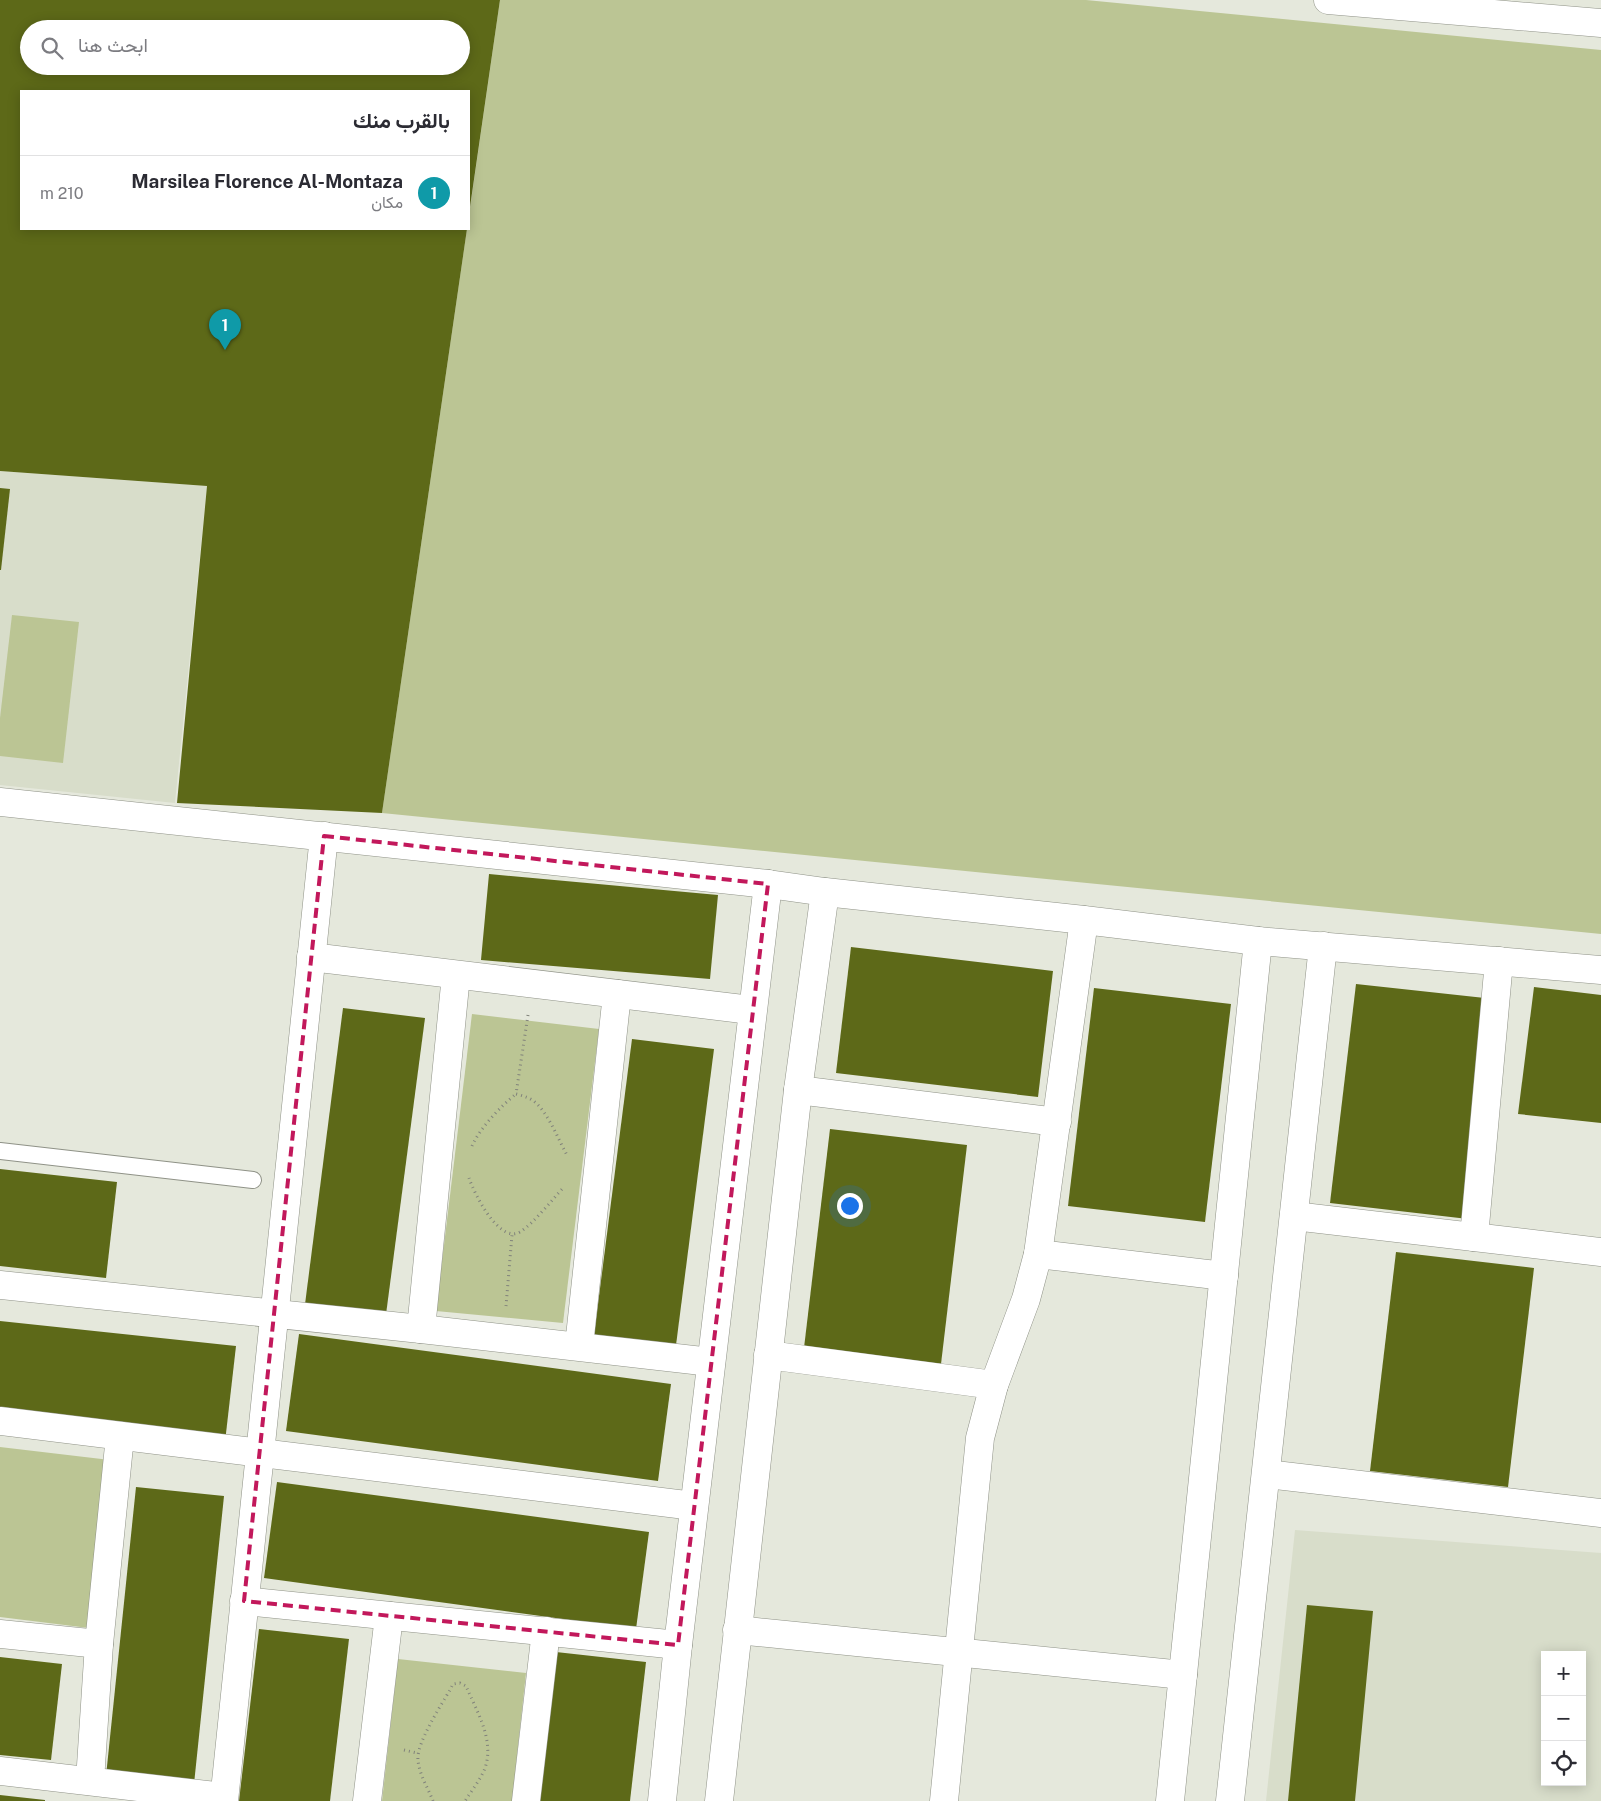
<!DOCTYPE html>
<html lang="ar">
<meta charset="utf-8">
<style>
:root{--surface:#fff;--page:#f7f7f7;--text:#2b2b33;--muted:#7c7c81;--line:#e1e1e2;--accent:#2e6fdc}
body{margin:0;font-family:"Public Sans",Vazirmatn,sans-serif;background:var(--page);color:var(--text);direction:rtl}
.controls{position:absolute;right:15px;bottom:15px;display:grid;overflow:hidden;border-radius:0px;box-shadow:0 2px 12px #0003}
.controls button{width:45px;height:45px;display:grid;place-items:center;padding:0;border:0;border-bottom:1px solid var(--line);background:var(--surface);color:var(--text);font:25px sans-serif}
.you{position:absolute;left:849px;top:1205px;width:18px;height:18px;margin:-12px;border:4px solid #fff;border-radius:50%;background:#1a73e8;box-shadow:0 0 0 8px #1a73e833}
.badge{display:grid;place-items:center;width:32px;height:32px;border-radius:50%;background:var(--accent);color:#fff;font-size:16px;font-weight:700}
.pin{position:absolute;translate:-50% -41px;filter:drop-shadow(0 1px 2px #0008)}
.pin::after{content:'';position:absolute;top:26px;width:18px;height:15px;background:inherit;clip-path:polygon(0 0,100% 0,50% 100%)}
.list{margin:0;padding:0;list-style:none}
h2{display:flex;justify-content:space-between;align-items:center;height:65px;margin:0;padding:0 20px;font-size:21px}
h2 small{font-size:16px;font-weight:400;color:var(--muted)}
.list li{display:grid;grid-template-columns:32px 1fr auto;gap:15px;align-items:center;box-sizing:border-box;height:75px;padding:0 20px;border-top:1px solid var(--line)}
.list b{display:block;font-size:19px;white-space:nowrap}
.list p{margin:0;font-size:16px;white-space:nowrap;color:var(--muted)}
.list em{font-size:16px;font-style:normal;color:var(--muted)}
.icon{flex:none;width:28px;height:28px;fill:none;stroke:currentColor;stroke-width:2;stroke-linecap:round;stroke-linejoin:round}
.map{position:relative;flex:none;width:1601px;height:1801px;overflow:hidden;direction:ltr}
.search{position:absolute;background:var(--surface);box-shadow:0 2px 12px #0003;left:20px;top:20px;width:450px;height:55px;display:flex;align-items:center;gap:12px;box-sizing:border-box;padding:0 18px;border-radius:28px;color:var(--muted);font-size:19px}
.panel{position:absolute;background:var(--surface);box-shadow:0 2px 12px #0003;left:20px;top:90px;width:450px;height:140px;border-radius:0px;direction:rtl}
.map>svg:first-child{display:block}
.built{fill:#d8ddca;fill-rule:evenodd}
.green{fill:#bbc594}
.building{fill:#5d6918;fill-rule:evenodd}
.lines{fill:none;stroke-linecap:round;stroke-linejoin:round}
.service-casing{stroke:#8f9287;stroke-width:18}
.minor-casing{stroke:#8f9287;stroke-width:29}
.tertiary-casing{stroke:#8f9287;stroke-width:29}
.path{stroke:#81837b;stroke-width:3;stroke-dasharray:1 4;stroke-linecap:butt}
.service{stroke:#fff;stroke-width:16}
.minor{stroke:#fff;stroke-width:28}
.tertiary{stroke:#fff;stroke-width:28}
.marked{fill:none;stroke:#c2185b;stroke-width:4;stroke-dasharray:10 6;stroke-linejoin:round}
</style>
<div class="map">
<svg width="1601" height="1801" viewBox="0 0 1601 1801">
<rect width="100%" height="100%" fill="#e5e8dc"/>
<!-- built -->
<g class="built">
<path d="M 0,471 L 207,486 L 175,803 L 0,785 Z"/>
<path d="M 1295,1530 L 1601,1553 L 1601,1801 L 1266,1801 ZM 1545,1655 L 1582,1655 L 1582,1782 L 1545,1782 Z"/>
</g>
<!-- green -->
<g class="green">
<path d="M 500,0 L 1086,0 L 1601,50 L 1601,934 L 382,813 L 467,229 L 469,229 L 469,215 Z"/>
<path d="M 12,615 L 79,622 L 63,763 L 0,756 L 0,718 Z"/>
<path d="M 472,1014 L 599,1029 L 563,1323 L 436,1311 Z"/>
<path d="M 0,1447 L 110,1460 L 89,1628 L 0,1617 Z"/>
<path d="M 398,1659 L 526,1673 L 512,1801 L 382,1801 Z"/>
</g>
<!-- building -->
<g class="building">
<path d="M 0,0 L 500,0 L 470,207 L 469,91 L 21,91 L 21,229 L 467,229 L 382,813 L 177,803 L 207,486 L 0,471 ZM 29,29 L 461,29 L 461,66 L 29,66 Z"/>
<path d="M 0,488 L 10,489 L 1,570 L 0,570 Z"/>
<path d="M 489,874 L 718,895 L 710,979 L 481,960 Z"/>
<path d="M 851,947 L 1053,971 L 1038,1097 L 836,1073 Z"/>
<path d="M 1356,984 L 1494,999 L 1468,1219 L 1330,1203 Z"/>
<path d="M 1534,987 L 1601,995 L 1601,1123 L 1518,1114 Z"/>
<path d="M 1094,988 L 1231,1004 L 1205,1222 L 1068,1206 Z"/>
<path d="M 343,1008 L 425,1018 L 385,1322 L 304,1312 Z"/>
<path d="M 632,1039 L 714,1049 L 675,1353 L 593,1343 Z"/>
<path d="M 830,1129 L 967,1145 L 941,1364 L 804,1348 Z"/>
<path d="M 0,1169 L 117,1182 L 106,1278 L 0,1266 Z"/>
<path d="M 1396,1252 L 1534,1268 L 1508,1487 L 1370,1471 Z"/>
<path d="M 0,1321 L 236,1346 L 225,1442 L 0,1418 Z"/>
<path d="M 299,1334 L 671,1384 L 658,1481 L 286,1431 Z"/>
<path d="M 277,1482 L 649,1532 L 636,1629 L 264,1578 Z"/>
<path d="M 136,1487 L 224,1496 L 194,1784 L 106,1776 Z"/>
<path d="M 1307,1605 L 1373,1611 L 1355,1801 L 1288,1801 Z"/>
<path d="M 259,1629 L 349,1639 L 330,1801 L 239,1801 Z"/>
<path d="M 556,1652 L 646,1662 L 630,1801 L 539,1801 Z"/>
<path d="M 0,1657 L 62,1664 L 51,1760 L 0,1755 Z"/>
<path d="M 0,1795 L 45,1800 L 45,1801 L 0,1801 Z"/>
</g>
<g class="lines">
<defs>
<path id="service" d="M 0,1151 L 253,1180"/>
<g id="minor">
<path d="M 0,802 L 768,884 L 825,892 L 1084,920 L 1258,941 L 1601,970"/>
<path d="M 311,957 L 751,1010"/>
<path d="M 798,1090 L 1057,1122"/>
<path d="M 1294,1216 L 1601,1252"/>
<path d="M 1474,1237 L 1499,961"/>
<path d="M 1038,1254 L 1224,1276"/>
<path d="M 0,1285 L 421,1329 L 711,1362"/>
<path d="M 421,1329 L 456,975"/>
<path d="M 579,1346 L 617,994"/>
<path d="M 768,1355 L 994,1385"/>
<path d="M 0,1421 L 694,1506"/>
<path d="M 1267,1474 L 1601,1513"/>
<path d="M 244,1601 L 678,1645"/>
<path d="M 737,1630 L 1183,1675"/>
<path d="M 0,1634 L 99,1644"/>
<path d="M 0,1771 L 224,1797"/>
<path d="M 90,1781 L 99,1644 L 120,1436"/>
<path d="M 224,1801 L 324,836"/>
<path d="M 367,1801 L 389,1616"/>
<path d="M 526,1801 L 546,1631"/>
<path d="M 662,1801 L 678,1645 L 768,884"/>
<path d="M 719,1801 L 798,1090 L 825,892"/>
<path d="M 944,1801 L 980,1438 L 994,1385 L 1026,1299 L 1038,1254 L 1084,920"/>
<path d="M 1170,1801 L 1258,941"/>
<path d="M 1230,1801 L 1323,946"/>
</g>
<path id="tertiary" d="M 1328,0 L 1601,23"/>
</defs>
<!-- service casing -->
<use href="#service" class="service-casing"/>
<!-- minor casing -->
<use href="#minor" class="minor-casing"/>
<!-- tertiary casing -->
<use href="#tertiary" class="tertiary-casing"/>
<!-- path -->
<g class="path">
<path d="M 528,1015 L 516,1094 C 524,1096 531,1098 537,1104 C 550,1117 558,1139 567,1155"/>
<path d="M 472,1146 C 480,1128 501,1106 516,1094"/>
<path d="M 469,1178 C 474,1193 499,1244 520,1232 C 533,1224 552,1200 563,1188"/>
<path d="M 506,1306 L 512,1235"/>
<path d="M 404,1750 L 417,1753"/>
<path d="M 433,1801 C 428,1788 419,1774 418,1760 C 416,1744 441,1705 450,1690 L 453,1684 L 460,1683 L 466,1686 C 476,1710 495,1740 485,1768 C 481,1779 472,1790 465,1801"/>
</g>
<!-- service -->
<use href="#service" class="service"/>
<!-- minor -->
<use href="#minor" class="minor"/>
<!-- tertiary -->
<use href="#tertiary" class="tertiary"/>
</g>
<!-- marked area -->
<path class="marked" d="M 324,836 L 768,884 L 678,1645 L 244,1601 Z"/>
</svg>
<div class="controls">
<button>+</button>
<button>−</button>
<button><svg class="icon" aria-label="locate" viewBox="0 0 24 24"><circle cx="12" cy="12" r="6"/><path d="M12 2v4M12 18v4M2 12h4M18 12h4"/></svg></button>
</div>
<div class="you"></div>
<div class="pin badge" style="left:225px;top:350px;background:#0f9aa8">1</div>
<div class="search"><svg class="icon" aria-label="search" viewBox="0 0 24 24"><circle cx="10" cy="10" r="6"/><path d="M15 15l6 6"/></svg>ابحث هنا</div>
<section class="panel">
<h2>بالقرب منك<small></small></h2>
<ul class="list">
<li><span class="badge" style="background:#0f9aa8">1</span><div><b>Marsilea Florence Al-Montaza</b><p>مكان</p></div><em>210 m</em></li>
</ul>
</section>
</div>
